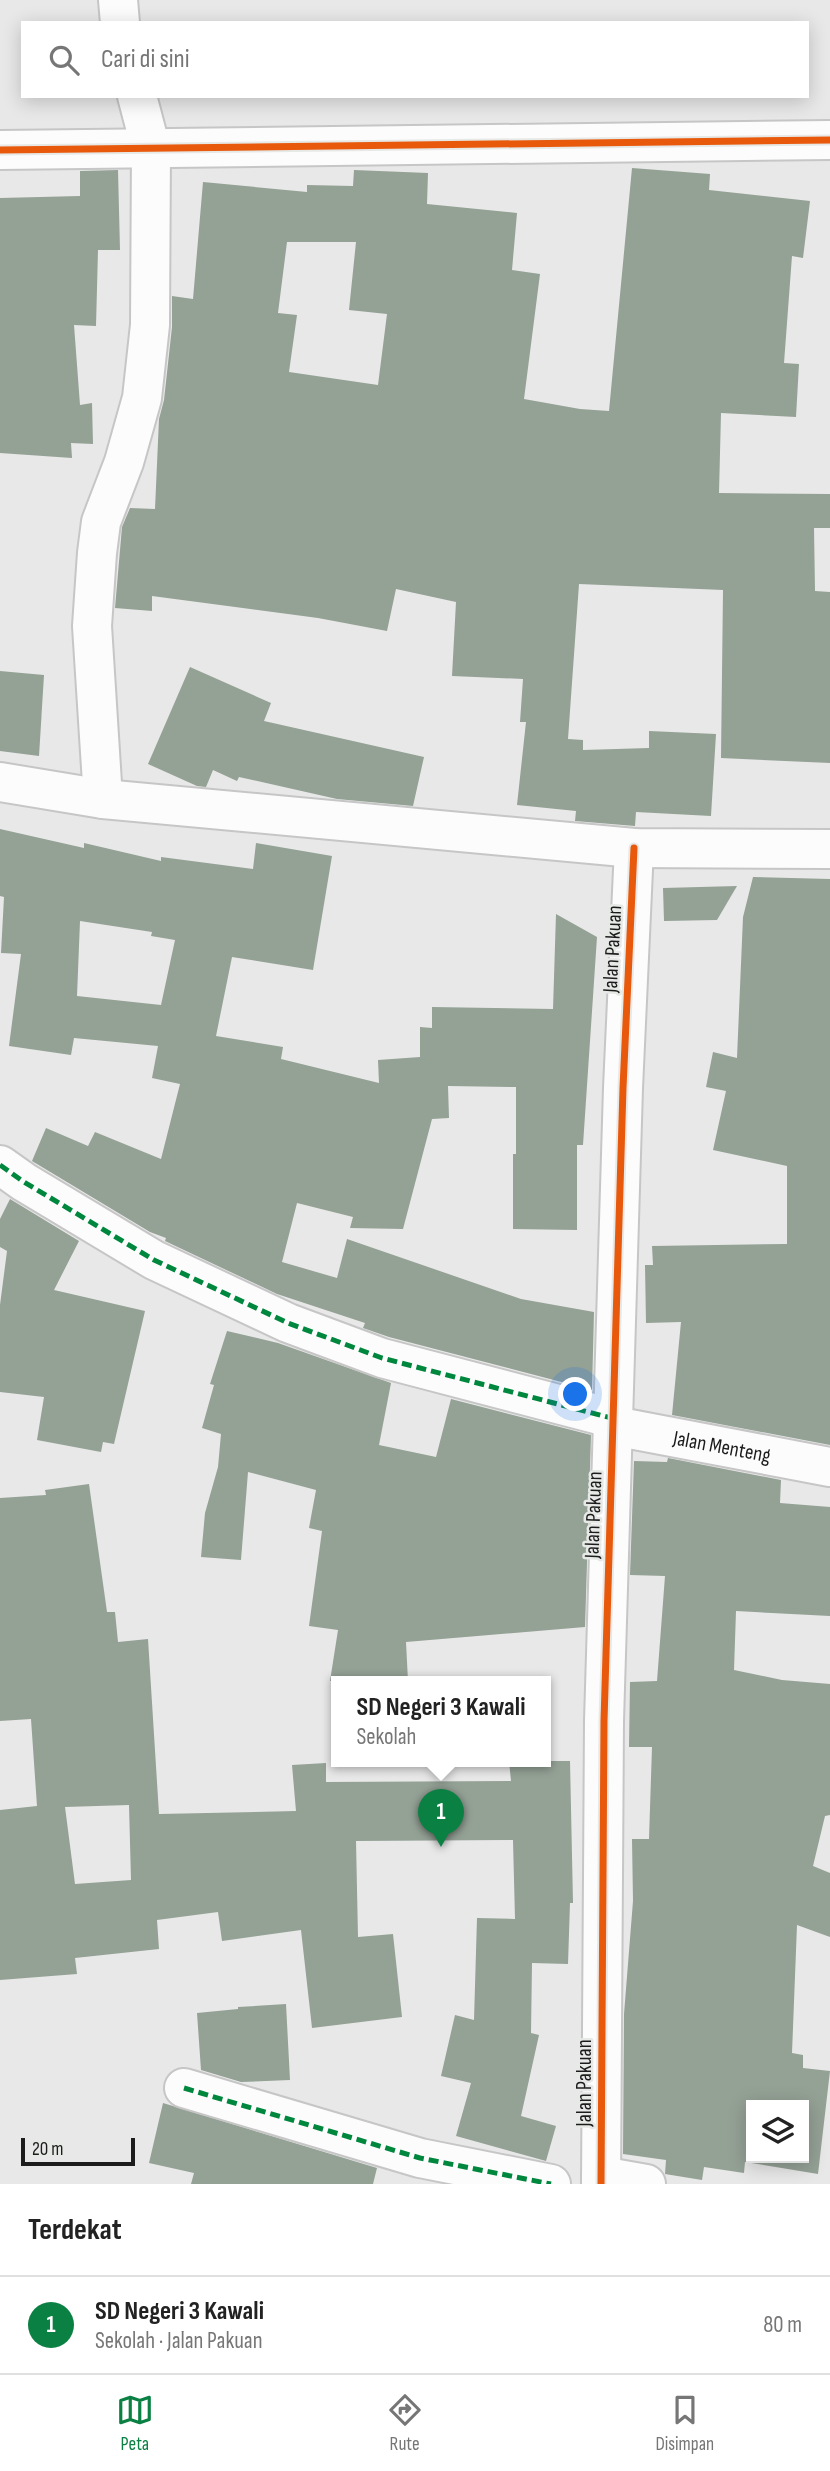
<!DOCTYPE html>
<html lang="id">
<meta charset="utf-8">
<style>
:root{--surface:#fff;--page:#f6f6f6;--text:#222;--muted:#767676;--line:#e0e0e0;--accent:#0b8043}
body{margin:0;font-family:"Sofia Sans Condensed",sans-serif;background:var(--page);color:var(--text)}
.controls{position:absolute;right:21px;bottom:21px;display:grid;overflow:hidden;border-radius:0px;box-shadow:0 4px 18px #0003}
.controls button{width:63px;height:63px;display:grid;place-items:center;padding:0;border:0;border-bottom:2px solid var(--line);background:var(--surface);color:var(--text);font:35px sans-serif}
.scale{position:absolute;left:21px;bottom:18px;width:114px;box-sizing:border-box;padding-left:7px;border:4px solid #1b1c1b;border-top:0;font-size:19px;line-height:24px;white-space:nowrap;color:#1b1c1b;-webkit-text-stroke:5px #e7e9e7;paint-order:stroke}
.you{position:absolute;left:576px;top:1395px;width:24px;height:24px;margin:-18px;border:5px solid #fff;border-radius:50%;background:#1a73e8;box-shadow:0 0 0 10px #1a73e833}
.badge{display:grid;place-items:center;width:46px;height:46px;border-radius:50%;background:var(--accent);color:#fff;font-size:23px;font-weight:700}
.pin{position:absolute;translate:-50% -58px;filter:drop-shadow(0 2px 4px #0008)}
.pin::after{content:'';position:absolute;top:37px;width:24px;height:21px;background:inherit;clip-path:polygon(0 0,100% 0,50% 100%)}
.popup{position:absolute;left:331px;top:1676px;width:220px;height:91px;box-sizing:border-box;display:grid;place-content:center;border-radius:0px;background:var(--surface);filter:drop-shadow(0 2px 5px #0005);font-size:23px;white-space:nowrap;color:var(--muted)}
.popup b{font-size:26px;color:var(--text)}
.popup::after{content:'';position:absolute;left:50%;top:100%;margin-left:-14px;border:14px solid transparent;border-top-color:var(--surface)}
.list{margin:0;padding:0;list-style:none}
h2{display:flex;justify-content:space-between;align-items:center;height:91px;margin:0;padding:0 28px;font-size:30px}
h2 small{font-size:23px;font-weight:400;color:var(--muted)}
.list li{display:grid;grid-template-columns:46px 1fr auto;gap:21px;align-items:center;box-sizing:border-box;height:98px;padding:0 28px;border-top:2px solid var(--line)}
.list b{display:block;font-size:26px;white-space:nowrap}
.list p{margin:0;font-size:23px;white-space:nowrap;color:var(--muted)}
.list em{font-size:23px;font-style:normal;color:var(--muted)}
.icon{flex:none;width:38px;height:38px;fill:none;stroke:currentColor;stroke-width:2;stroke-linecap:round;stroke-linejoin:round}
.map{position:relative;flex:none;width:830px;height:2184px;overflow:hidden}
.search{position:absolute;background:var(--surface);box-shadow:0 4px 18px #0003;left:21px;right:21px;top:21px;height:77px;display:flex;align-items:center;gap:18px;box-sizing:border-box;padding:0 24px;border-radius:0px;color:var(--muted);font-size:26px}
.sheet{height:189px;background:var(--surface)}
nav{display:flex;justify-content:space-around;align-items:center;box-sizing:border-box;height:98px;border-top:2px solid var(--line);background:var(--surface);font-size:19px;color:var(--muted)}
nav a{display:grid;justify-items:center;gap:4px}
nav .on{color:var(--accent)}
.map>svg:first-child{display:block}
.building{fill:#94a195;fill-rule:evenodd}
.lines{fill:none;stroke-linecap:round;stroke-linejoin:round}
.minor-casing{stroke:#c5c6c5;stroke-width:42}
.major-casing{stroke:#c5c6c5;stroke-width:42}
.minor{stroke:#fcfcfc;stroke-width:38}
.major{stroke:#fcfcfc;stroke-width:38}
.quiet{stroke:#00873e;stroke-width:5;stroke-dasharray:10 5;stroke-linecap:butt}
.cycleway-casing{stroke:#e7e9e7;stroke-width:11}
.cycleway{stroke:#e8590c;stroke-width:7}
.labels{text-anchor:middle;stroke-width:5;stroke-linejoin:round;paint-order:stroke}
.street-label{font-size:21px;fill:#1b1c1b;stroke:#e7e9e7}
</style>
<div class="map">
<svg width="830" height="2184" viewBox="0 0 830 2184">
<rect width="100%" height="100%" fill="#e8e8e8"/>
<!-- building -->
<g class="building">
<path d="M 632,168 L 710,174 L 709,190 L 810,201 L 803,258 L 792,256 L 784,363 L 799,364 L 796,417 L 721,413 L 719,493 L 830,494 L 830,528 L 814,528 L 815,591 L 830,592 L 830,763 L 721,758 L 723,590 L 579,584 L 568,739 L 583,740 L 583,750 L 649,748 L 649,731 L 716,734 L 711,816 L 636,812 L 635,826 L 575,821 L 576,811 L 517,805 L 526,722 L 520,722 L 523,679 L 452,676 L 456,602 L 396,589 L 387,631 L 318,618 L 152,596 L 152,611 L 115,608 L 122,527 L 130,508 L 155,509 L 159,419 L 164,400 L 172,327 L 172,296 L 193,299 L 203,182 L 307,192 L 307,185 L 353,186 L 354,170 L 428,173 L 427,204 L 517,213 L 512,270 L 540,274 L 524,399 L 580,409 L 609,411 ZM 287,242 L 356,242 L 349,310 L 387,314 L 378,385 L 289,372 L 297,315 L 278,313 Z"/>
<path d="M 118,170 L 120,250 L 98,250 L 96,326 L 74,325 L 80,405 L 92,403 L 93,444 L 71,443 L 72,458 L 0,453 L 0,198 L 80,196 L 80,171 Z"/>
<path d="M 190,667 L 271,703 L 264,721 L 424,757 L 413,806 L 337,799 L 239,777 L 237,781 L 213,770 L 206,787 L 197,786 L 148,764 Z"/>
<path d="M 0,671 L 44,675 L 39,756 L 0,751 Z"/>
<path d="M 0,829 L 84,848 L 84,843 L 161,861 L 161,857 L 253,869 L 256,843 L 332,856 L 313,970 L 232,957 L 216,1036 L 283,1047 L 281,1059 L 379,1083 L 378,1060 L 420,1057 L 420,1027 L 432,1028 L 432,1007 L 553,1009 L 556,914 L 597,937 L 583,1145 L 577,1145 L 577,1230 L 513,1229 L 513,1154 L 516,1154 L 516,1087 L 448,1086 L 449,1118 L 432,1119 L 403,1229 L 350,1228 L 353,1217 L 297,1203 L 282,1262 L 337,1278 L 347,1239 L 521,1299 L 594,1312 L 592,1390 L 389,1337 L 363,1328 L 365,1323 L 277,1294 L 165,1241 L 166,1238 L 150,1232 L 32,1161 L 46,1128 L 88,1146 L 95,1132 L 161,1159 L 180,1084 L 152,1078 L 158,1046 L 74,1038 L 71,1055 L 9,1046 L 21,954 L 1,953 L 4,897 L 0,896 ZM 80,921 L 152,932 L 151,936 L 175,940 L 161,1005 L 77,996 Z"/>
<path d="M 753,877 L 830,879 L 830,1445 L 672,1415 L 681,1322 L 646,1323 L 645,1265 L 653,1265 L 652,1246 L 787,1244 L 787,1166 L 713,1150 L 726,1091 L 706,1087 L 713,1052 L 737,1058 L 743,917 Z"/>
<path d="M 737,886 L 717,920 L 664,921 L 663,888 Z"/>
<path d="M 10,1199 L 79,1241 L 54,1290 L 145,1311 L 114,1444 L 103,1442 L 101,1452 L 37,1440 L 44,1397 L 0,1392 L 0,1305 L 7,1251 L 0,1247 L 0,1219 Z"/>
<path d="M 227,1331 L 278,1343 L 391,1383 L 379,1445 L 436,1457 L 451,1399 L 591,1435 L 585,1627 L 406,1642 L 408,1681 L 330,1681 L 338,1630 L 309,1626 L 322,1531 L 309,1528 L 316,1490 L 248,1472 L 241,1560 L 201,1557 L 205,1513 L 218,1467 L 221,1434 L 202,1428 L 214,1385 L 210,1384 Z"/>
<path d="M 668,1458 L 781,1480 L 780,1503 L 830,1507 L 830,1616 L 736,1611 L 734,1670 L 782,1680 L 830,1684 L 830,1815 L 825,1816 L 813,1866 L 830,1873 L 830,1937 L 797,1925 L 792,2053 L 803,2055 L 803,2068 L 830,2071 L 818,2174 L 745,2162 L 744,2173 L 704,2167 L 702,2180 L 665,2174 L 666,2160 L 623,2154 L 624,2014 L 633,1901 L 632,1839 L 649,1839 L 652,1747 L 629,1747 L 630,1682 L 657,1681 L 665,1576 L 630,1575 L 634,1461 L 667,1462 ZM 751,2105 L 804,2105 L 804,2158 L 751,2158 Z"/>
<path d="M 89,1484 L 107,1612 L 115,1612 L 118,1642 L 148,1639 L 159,1814 L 296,1811 L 292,1765 L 326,1763 L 326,1782 L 511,1781 L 509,1761 L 570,1761 L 573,1903 L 570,1903 L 568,1964 L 532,1963 L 531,2033 L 539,2035 L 521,2116 L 556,2126 L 546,2161 L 456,2136 L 471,2083 L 441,2076 L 455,2015 L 474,2020 L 477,1918 L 515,1919 L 513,1840 L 356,1841 L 358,1937 L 393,1934 L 402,2017 L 312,2028 L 301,1930 L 222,1941 L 218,1912 L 157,1920 L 159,1949 L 75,1958 L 77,1974 L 0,1980 L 0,1810 L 37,1806 L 31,1719 L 0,1721 L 0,1498 L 46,1495 L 45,1490 ZM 129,1805 L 131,1880 L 75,1884 L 65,1807 Z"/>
<path d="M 286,2004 L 290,2080 L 241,2082 L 201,2070 L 197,2013 L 238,2009 L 238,2007 Z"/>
<path d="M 163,2103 L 377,2168 L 373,2184 L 191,2184 L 194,2173 L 149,2163 Z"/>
</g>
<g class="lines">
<defs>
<g id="minor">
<path d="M 118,0 L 120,23"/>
<path d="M 0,150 L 830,140"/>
<path d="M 103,799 L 92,626 L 97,553 L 101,522 L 124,462 L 142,398 L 150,325 L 151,149 L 137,96"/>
<path d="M 0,1165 L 24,1182 L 154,1260 L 288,1323 L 382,1358 L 615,1419"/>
<path id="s1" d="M 614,1426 L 830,1467"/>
<path d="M 184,2088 L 420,2158 L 551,2184"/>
<path d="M 601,2176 L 646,2184"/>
<path d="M 601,2184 L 604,1721 L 623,1088 L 634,848"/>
</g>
<path id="major" d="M 0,782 L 103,799 L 634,848 L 830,849"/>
</defs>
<!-- minor casing -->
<use href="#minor" class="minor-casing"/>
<!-- major casing -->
<use href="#major" class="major-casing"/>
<!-- minor -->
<use href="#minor" class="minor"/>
<!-- major -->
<use href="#major" class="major"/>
<!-- quiet -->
<g class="quiet">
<path d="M 0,1165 L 24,1182 L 154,1260 L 288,1323 L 382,1358 L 615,1419"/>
<path d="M 184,2088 L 420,2158 L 551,2184"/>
</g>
<defs>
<g id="cycleway">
<path d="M 0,150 L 830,140"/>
<path d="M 601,2184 L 604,1721 L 623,1088 L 634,848"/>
</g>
</defs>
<!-- cycleway casing -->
<use href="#cycleway" class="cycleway-casing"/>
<!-- cycleway -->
<use href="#cycleway" class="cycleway"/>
</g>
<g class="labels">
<!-- street labels -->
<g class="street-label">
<text transform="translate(612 949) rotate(-87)" y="7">Jalan Pakuan</text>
<text dy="7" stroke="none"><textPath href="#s1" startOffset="110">Jalan Menteng</textPath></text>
<text transform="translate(593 1515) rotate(-88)" y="7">Jalan Pakuan</text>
<text transform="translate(584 2083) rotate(-90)" y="7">Jalan Pakuan</text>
</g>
</g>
</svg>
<div class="controls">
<button><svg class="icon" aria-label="layers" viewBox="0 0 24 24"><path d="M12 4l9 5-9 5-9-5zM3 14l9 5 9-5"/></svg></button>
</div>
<div class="scale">20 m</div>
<div class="you"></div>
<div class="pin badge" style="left:441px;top:1847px">1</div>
<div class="popup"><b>SD Negeri 3 Kawali</b>Sekolah</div>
<div class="search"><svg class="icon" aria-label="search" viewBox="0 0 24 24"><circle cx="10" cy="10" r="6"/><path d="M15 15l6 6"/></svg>Cari di sini</div>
</div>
<section class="sheet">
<h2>Terdekat<small></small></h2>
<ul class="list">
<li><span class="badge">1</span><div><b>SD Negeri 3 Kawali</b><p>Sekolah · Jalan Pakuan</p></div><em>80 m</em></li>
</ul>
</section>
<nav>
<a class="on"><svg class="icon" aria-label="map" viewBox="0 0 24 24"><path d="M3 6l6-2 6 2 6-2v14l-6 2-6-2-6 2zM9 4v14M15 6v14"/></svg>Peta</a>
<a><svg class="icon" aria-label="directions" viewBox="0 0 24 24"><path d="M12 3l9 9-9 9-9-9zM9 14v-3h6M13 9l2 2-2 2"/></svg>Rute</a>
<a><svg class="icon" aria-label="saved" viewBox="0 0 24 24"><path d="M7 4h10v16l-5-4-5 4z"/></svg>Disimpan</a>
</nav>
